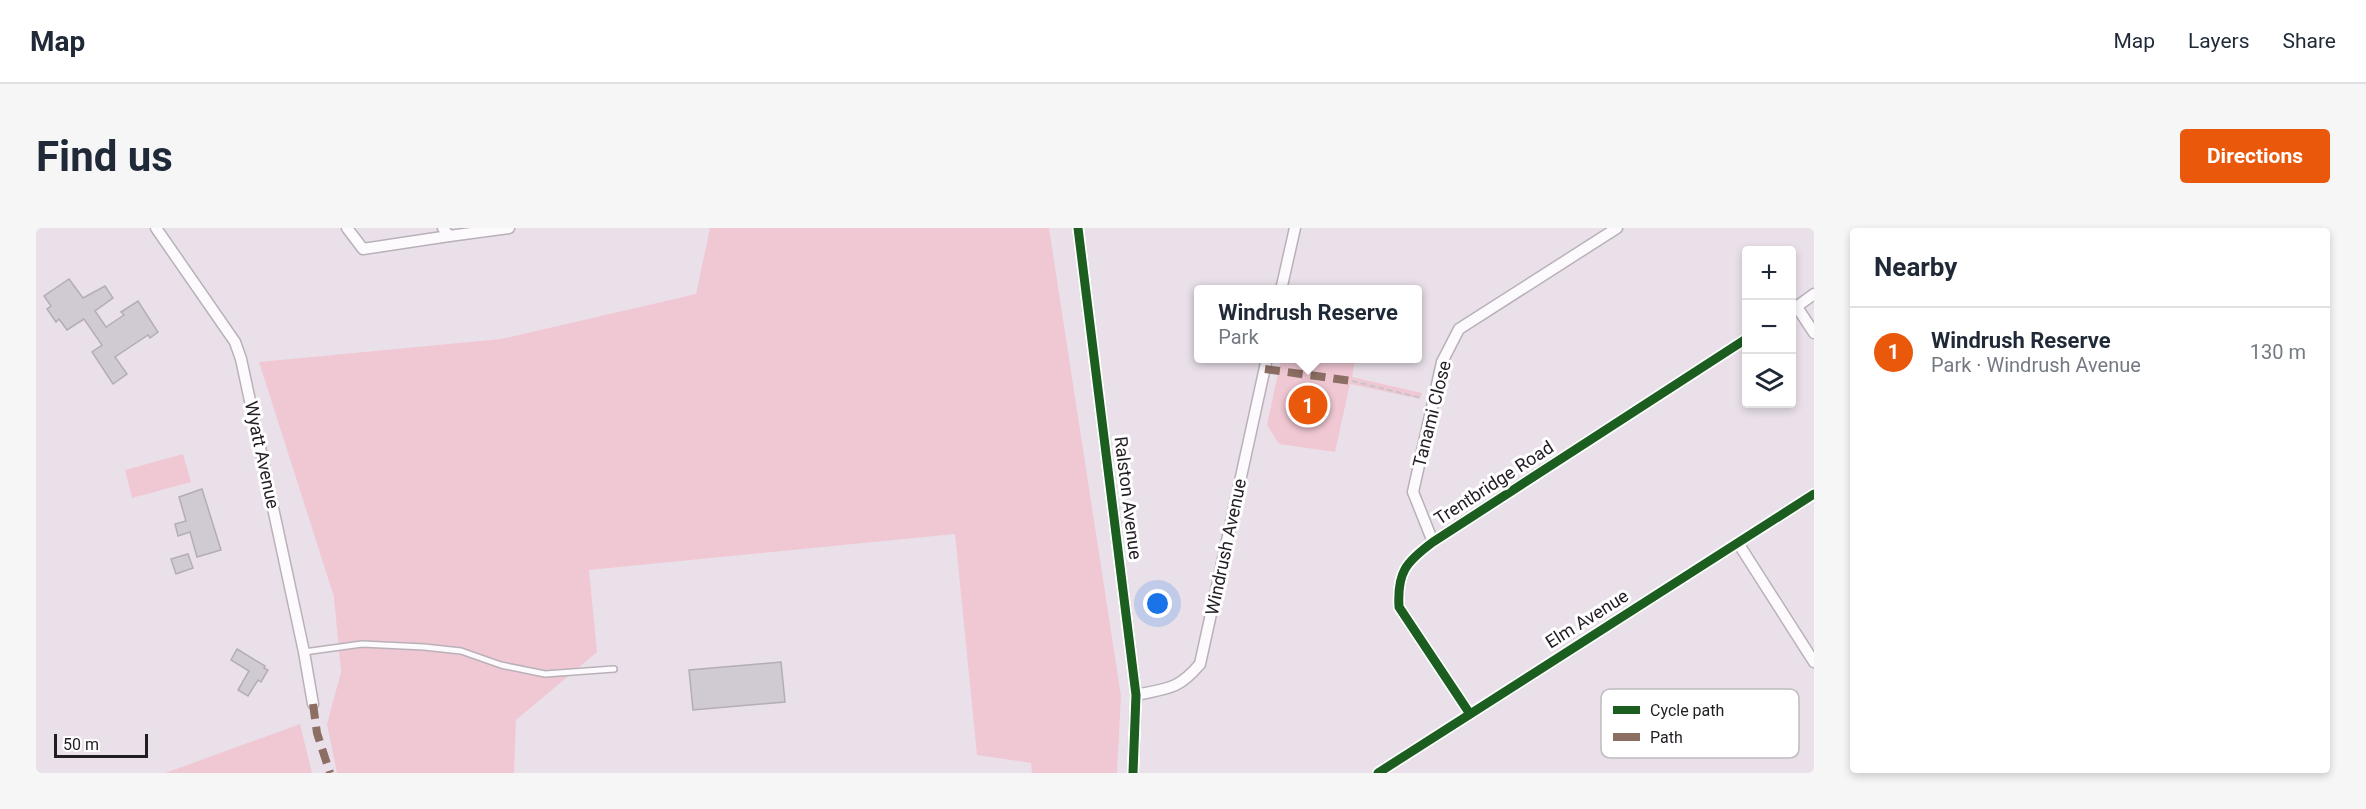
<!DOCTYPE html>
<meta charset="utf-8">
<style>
:root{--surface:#fff;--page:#f6f6f7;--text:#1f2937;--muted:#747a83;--line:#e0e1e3;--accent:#ea580c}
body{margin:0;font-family:Roboto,sans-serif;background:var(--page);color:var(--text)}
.controls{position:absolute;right:18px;top:18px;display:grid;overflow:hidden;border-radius:6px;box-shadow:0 3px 9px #0003}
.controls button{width:54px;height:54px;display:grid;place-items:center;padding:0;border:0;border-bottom:2px solid var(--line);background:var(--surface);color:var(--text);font:30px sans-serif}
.scale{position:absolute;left:18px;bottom:15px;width:94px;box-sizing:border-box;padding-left:6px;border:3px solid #221c23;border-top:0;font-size:16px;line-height:21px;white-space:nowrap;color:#221c23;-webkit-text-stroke:4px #fff;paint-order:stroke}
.you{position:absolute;left:1122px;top:376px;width:21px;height:21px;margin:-15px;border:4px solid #fff;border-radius:50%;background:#1a73e8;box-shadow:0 0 0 9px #1a73e833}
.badge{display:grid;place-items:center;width:39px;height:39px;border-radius:50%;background:var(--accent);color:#fff;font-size:20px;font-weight:700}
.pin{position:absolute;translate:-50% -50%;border:3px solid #fff;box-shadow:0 2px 6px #0006}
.popup{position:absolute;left:1158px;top:57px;width:228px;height:78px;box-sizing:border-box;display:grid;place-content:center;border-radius:6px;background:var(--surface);filter:drop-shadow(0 2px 4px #0005);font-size:20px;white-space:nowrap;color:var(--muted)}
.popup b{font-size:22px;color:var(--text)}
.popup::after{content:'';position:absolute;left:50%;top:100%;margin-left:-12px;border:12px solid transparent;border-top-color:var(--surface)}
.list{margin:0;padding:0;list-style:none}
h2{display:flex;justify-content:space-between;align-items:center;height:78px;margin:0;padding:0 24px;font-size:26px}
h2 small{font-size:20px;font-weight:400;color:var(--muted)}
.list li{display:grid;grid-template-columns:39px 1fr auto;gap:18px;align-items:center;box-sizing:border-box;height:90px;padding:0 24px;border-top:2px solid var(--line)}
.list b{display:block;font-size:22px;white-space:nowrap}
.list p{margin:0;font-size:20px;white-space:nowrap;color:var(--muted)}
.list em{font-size:20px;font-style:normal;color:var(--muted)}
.icon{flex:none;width:33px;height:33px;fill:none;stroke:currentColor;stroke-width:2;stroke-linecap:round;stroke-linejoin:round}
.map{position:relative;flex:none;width:1778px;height:545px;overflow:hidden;border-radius:6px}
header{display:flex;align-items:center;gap:36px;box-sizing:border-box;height:84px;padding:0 30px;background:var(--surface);border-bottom:2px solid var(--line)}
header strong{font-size:28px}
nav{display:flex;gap:33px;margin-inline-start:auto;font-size:21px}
.intro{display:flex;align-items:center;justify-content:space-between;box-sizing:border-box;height:144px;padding:0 36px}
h1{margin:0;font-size:42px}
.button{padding:15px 27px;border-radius:6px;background:var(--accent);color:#fff;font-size:21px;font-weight:700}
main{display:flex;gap:36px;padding:0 36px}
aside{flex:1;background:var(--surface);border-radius:6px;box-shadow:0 3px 9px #0003}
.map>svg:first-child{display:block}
.green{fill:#f0c8d4}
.building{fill:#d0cad3;stroke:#b4adb6;stroke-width:1.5}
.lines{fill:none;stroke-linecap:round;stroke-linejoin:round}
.service-casing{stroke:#b9b1b9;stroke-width:8}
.minor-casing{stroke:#b9b1b9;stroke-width:13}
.path{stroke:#c7c4c8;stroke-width:2;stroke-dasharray:6 3;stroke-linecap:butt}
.service{stroke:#fcfafc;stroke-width:5}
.minor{stroke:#fcfafc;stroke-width:10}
.quiet{stroke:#8d6e63;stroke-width:8;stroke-dasharray:15 8;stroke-linecap:butt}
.cycleway-casing{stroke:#fff;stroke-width:13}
.cycleway{stroke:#1b5e20;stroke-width:9}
.labels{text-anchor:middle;stroke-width:6;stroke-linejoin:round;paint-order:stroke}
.street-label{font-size:18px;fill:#221c23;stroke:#fff}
.key{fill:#fff;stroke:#bdbbbd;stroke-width:1.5}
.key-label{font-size:16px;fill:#221c23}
</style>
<header>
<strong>Map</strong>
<nav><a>Map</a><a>Layers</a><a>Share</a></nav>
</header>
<div class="intro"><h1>Find us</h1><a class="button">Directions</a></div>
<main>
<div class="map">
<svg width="1778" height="545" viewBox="0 0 1778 545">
<rect width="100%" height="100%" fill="#eae0ea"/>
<!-- green -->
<g class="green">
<path d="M 674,0 L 1013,0 L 1085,468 L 1081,545 L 996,545 L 995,535 L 941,527 L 919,306 L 553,342 L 561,424 L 480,492 L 478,545 L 301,545 L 291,496 L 305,444 L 298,369 L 223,134 L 465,111 L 660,66 Z"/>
<path d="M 1245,131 L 1319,131 L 1316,149 L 1386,165 L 1384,171 L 1314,156 L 1299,224 L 1243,216 L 1231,197 Z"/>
<path d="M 147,226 L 155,254 L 96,270 L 89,242 Z"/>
<path d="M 264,496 L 276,545 L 129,545 Z"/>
</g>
<!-- building -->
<g class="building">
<path d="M 33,51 L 47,70 L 69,58 L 77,70 L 59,83 L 70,99 L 88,87 L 85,84 L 102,73 L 122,104 L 114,110 L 112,107 L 79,129 L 91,146 L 77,156 L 56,124 L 66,117 L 48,91 L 31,102 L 23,91 L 20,94 L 11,81 L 15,78 L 8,68 Z"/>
<path d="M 166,261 L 185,322 L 161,329 L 154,304 L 142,308 L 139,296 L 150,293 L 143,269 Z"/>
<path d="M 152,326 L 157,340 L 140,346 L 135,331 Z"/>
<path d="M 201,421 L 229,438 L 228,440 L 232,442 L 225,454 L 222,452 L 212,468 L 202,462 L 213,443 L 195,432 Z"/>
<path d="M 745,434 L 749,474 L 657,482 L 653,442 Z"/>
</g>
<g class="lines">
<defs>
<path id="service" d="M 268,424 L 326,416 L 388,419 L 425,423 L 465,437 L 509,446 L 578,441"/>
<g id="minor">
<path d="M 120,0 L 199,114 L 205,131 L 268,424 L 277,476"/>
<path d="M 311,0 L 327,21 L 413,8"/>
<path d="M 407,0 L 413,8 L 473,0"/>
<path d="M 1042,0 L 1100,467 L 1097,545"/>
<path d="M 1245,62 L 1259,0"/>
<path d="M 1761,79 L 1778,105"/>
<path d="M 1756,82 L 1778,66"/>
<path d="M 1397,314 L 1377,264 L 1406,134 L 1423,101 L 1581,0"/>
<path d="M 1702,315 L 1778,434"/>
<path d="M 1100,467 C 1132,460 1142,462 1164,436 L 1231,130"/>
<path d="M 1434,486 L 1363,379 C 1361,344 1370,334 1397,314 L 1710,111"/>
<path d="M 1342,545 L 1778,266"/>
</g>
</defs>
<!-- service casing -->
<use href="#service" class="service-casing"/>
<!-- minor casing -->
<use href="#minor" class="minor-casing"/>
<!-- path -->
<path class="path" d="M 1316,153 L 1386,170"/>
<!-- service -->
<use href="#service" class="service"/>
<!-- minor -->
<use href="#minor" class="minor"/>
<!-- quiet -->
<g class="quiet">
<path d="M 1229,141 L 1316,153"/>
<path d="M 277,476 L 281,505 L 294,545"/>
</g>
<defs>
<g id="cycleway">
<path d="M 1042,0 L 1100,467 L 1097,545"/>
<path d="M 1434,486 L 1363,379 C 1361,344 1370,334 1397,314 L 1710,111"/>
<path d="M 1342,545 L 1778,266"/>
</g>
</defs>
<!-- cycleway casing -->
<use href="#cycleway" class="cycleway-casing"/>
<!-- cycleway -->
<use href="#cycleway" class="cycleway"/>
</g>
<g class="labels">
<!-- street labels -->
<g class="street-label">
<text transform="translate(1396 186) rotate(-76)" y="6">Tanami Close</text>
<text transform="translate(226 227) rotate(78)" y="6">Wyatt Avenue</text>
<text transform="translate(1458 255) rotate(-33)" y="6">Trentbridge Road</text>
<text transform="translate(1092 270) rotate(83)" y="6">Ralston Avenue</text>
<text transform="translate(1190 319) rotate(-78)" y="6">Windrush Avenue</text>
<text transform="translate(1551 391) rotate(-32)" y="6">Elm Avenue</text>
</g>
</g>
<!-- legend -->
<rect x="1565" y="461" width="198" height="69" rx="9" class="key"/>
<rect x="1577" y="478" width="27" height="8" fill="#1b5e20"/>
<rect x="1577" y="505" width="27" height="8" fill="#8d6e63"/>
<g class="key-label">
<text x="1614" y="488">Cycle path</text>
<text x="1614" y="515">Path</text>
</g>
</svg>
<div class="controls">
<button>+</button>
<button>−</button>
<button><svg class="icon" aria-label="layers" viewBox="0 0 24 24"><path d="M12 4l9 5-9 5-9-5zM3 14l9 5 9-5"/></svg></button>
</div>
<div class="scale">50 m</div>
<div class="you"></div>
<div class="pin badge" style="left:1272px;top:177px">1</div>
<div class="popup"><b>Windrush Reserve</b>Park</div>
</div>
<aside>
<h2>Nearby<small></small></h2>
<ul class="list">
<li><span class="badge">1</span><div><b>Windrush Reserve</b><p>Park · Windrush Avenue</p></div><em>130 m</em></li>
</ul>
</aside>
</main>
